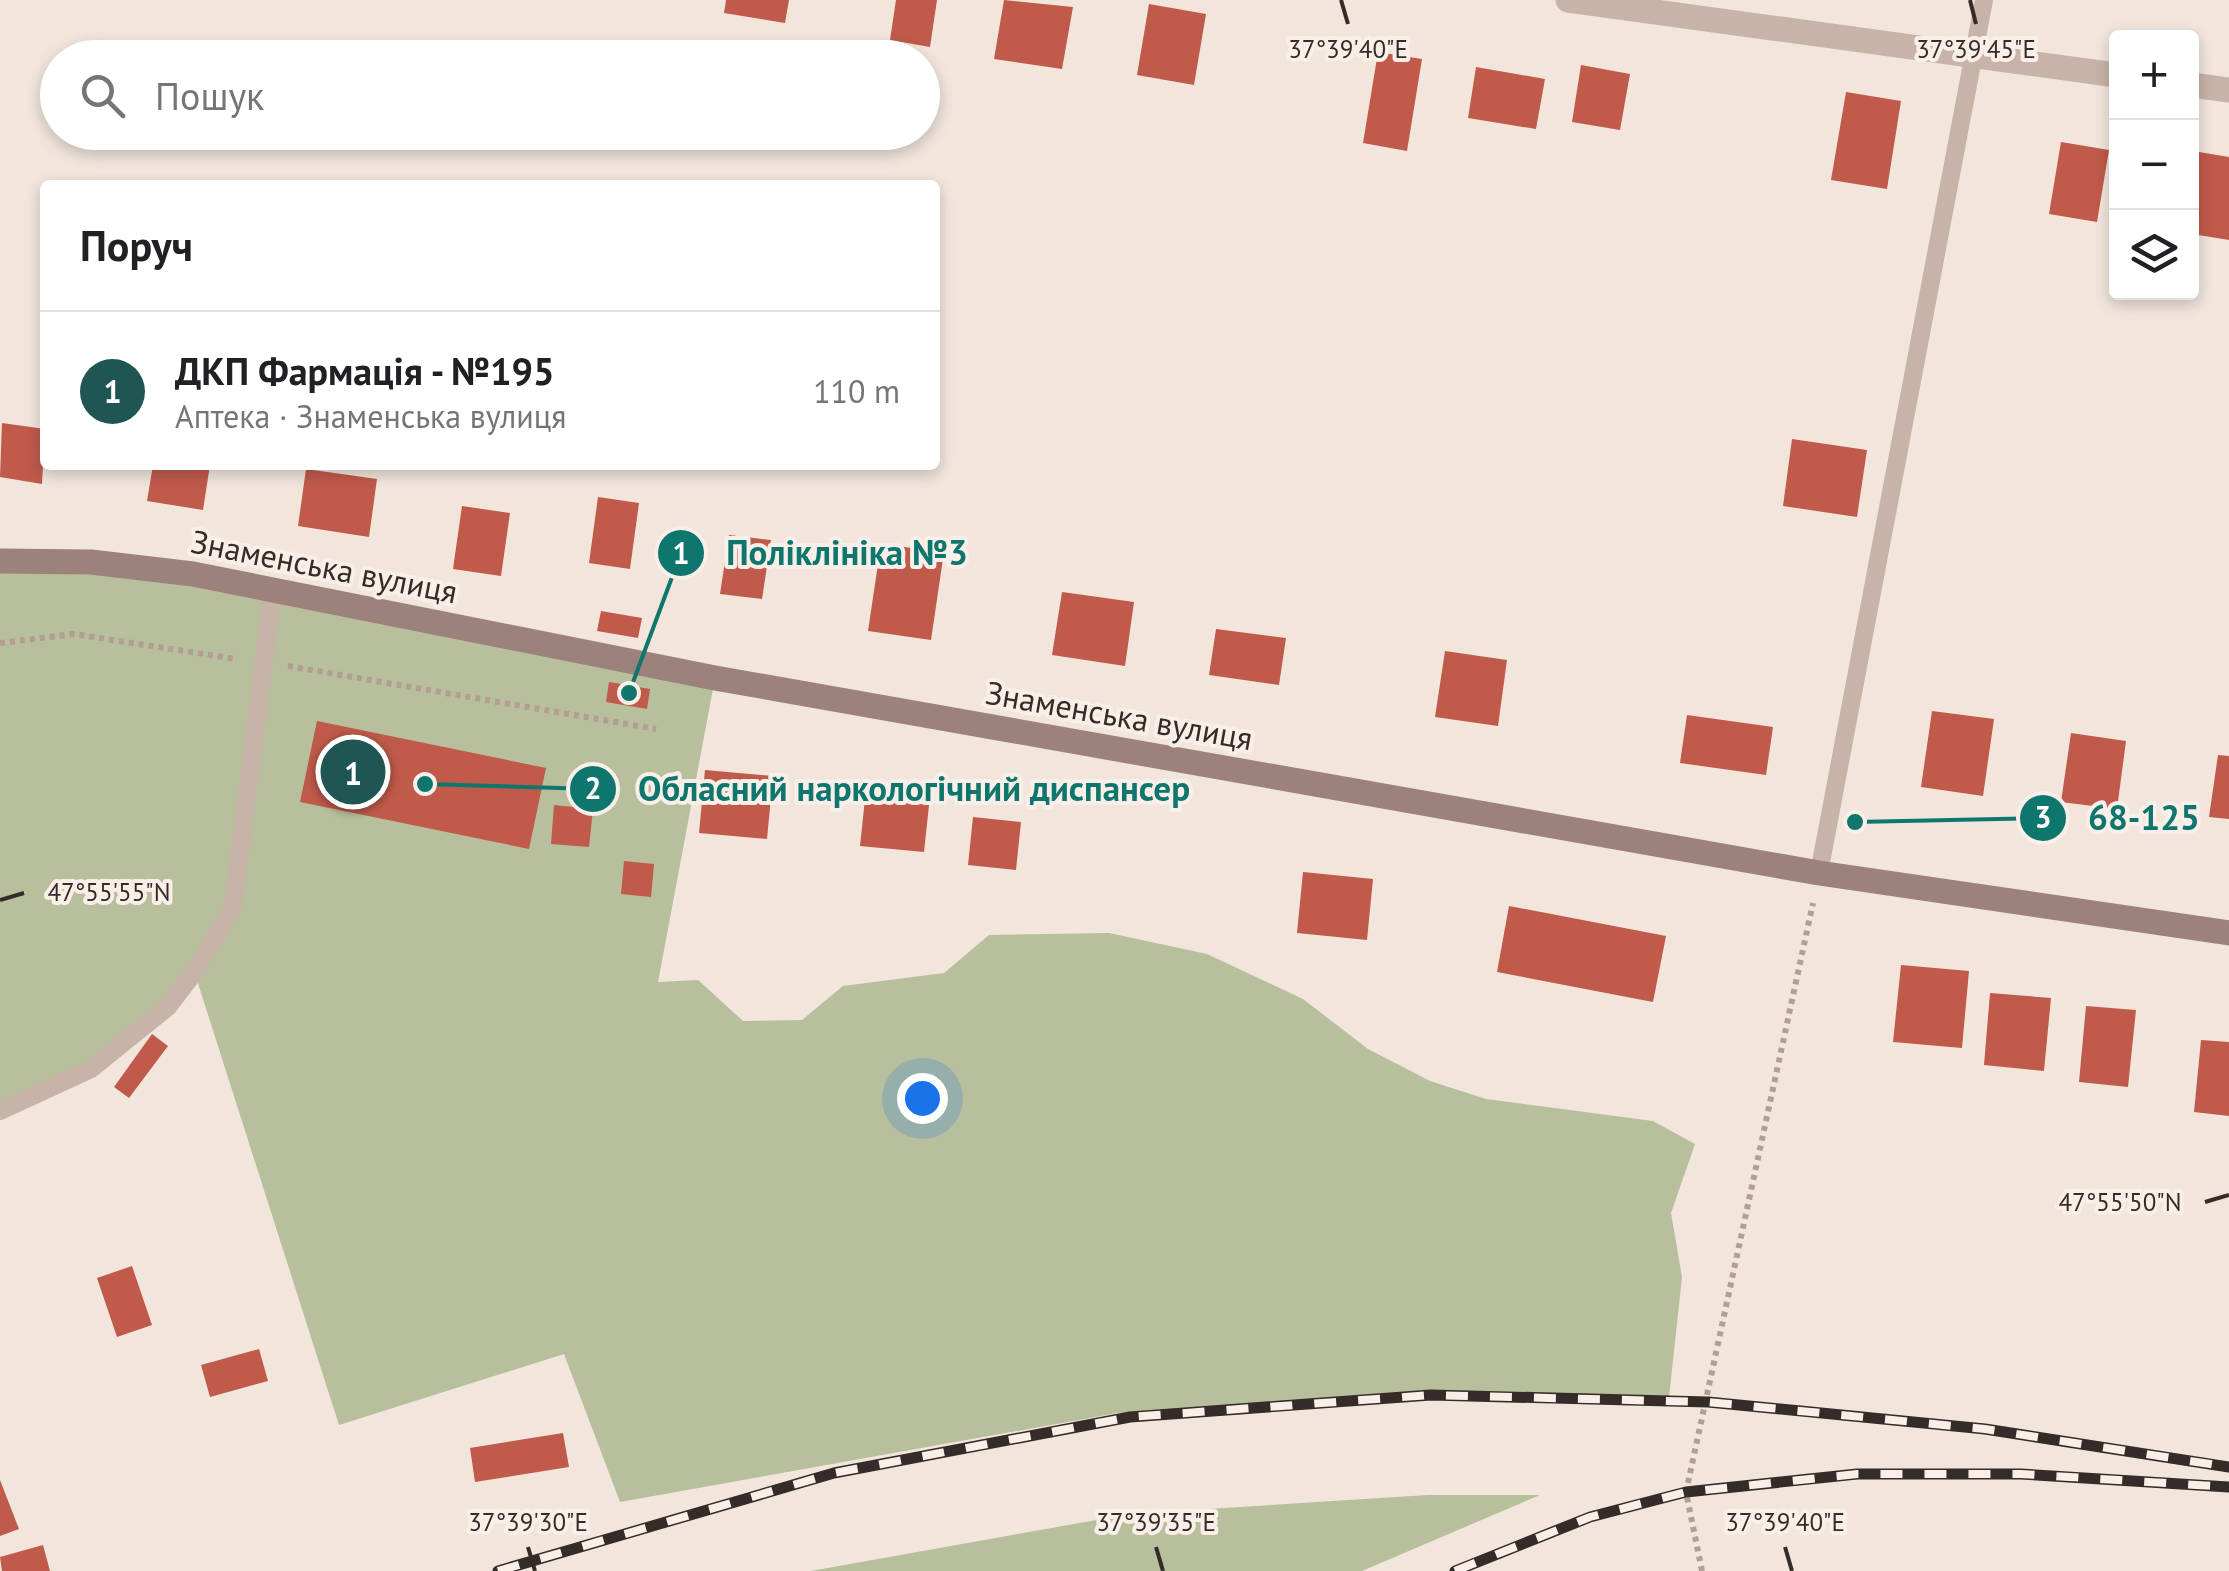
<!DOCTYPE html>
<html lang="uk">
<meta charset="utf-8">
<style>
:root{--surface:#fff;--page:#f2f2f2;--text:#202124;--muted:#757577;--line:#e0e0e0;--accent:#1f5553}
body{margin:0;font-family:"PT Sans",sans-serif;background:var(--page);color:var(--text)}
.controls{position:absolute;right:30px;top:30px;display:grid;overflow:hidden;border-radius:10px;box-shadow:0 5px 15px #0003}
.controls button{width:90px;height:90px;display:grid;place-items:center;padding:0;border:0;border-bottom:2px solid var(--line);background:var(--surface);color:var(--text);font:50px sans-serif}
.you{position:absolute;left:922px;top:1098px;width:35px;height:35px;margin:-25px;border:8px solid #fff;border-radius:50%;background:#1a73e8;box-shadow:0 0 0 15px #1a73e833}
.badge{display:grid;place-items:center;width:65px;height:65px;border-radius:50%;background:var(--accent);color:#fff;font-size:32px;font-weight:700}
.pin{position:absolute;translate:-50% -50%;border:5px solid #fff;box-shadow:0 2px 10px #0006}
.list{margin:0;padding:0;list-style:none}
h2{display:flex;justify-content:space-between;align-items:center;height:130px;margin:0;padding:0 40px;font-size:42px}
h2 small{font-size:32px;font-weight:400;color:var(--muted)}
.list li{display:grid;grid-template-columns:65px 1fr auto;gap:30px;align-items:center;box-sizing:border-box;height:160px;padding:0 40px;border-top:2px solid var(--line)}
.list b{display:block;font-size:38px;white-space:nowrap}
.list p{margin:0;font-size:32px;white-space:nowrap;color:var(--muted)}
.list em{font-size:32px;font-style:normal;color:var(--muted)}
.icon{flex:none;width:55px;height:55px;fill:none;stroke:currentColor;stroke-width:2;stroke-linecap:round;stroke-linejoin:round}
.map{position:relative;flex:none;width:2229px;height:1571px;overflow:hidden}
.search{position:absolute;background:var(--surface);box-shadow:0 5px 15px #0003;left:40px;top:40px;width:900px;height:110px;display:flex;align-items:center;gap:25px;box-sizing:border-box;padding:0 35px;border-radius:55px;color:var(--muted);font-size:38px}
.panel{position:absolute;background:var(--surface);box-shadow:0 5px 15px #0003;left:40px;top:180px;width:900px;height:290px;border-radius:10px}
.map>svg:first-child{display:block}
.green{fill:#b7bf9c}
.building{fill:#c05a4a}
.lines{fill:none;stroke-linecap:round;stroke-linejoin:round}
.path{stroke:#b49d92;stroke-width:6;stroke-dasharray:5 5;stroke-linecap:butt}
.service{stroke:#c8b3a8;stroke-width:18}
.minor{stroke:#c8b3a8;stroke-width:25}
.secondary{stroke:#9c827a;stroke-width:25}
.rail-casing{stroke:#352b28;stroke-width:11}
.rail{stroke:#f9efe8;stroke-width:8;stroke-dasharray:22;stroke-linecap:butt}
.ticks{fill:none;stroke:#352b28;stroke-width:4}
.labels{text-anchor:middle;stroke-width:8;stroke-linejoin:round;paint-order:stroke}
.street-label{font-size:32px;fill:#352b28;stroke:#f9efe8}
.ticks-label{font-size:25px;text-anchor:middle;fill:#352b28;stroke:#f9efe8;stroke-width:8;stroke-linejoin:round;paint-order:stroke}
.leader{fill:none;stroke:#0f766e;stroke-width:4}
.callout-dot{fill:#0f766e;stroke:#f9efe8;stroke-width:4}
.mark-label{font-size:30px;text-anchor:middle;font-weight:bold;fill:#fff}
.callout-label{font-size:35px;text-anchor:middle;font-weight:bold;fill:#0f766e;stroke:#f9efe8;stroke-width:8;stroke-linejoin:round;paint-order:stroke}
</style>
<div class="map">
<svg width="2229" height="1571" viewBox="0 0 2229 1571">
<rect width="100%" height="100%" fill="#f1e5dc"/>
<!-- green -->
<g class="green">
<path d="M 0,561 L 90,562 L 715,678 L 658,982 L 698,980 L 743,1021 L 802,1020 L 843,986 L 944,973 L 989,935 L 1109,933 L 1207,954 L 1303,999 L 1368,1049 L 1430,1081 L 1486,1099 L 1653,1121 L 1695,1144 L 1671,1213 L 1682,1277 L 1669,1397 L 1425,1393 L 1118,1413 L 620,1502 L 564,1354 L 339,1425 L 195,974 L 91,1069 L 0,1111 Z"/>
<path d="M 1428,1495 L 1540,1495 L 1362,1571 L 811,1571 L 1130,1514 Z"/>
</g>
<!-- building -->
<g class="building">
<path d="M 726,0 L 789,0 L 785,23 L 724,13 Z"/>
<path d="M 896,0 L 937,0 L 930,47 L 890,40 Z"/>
<path d="M 1004,0 L 1073,7 L 1062,69 L 994,59 Z"/>
<path d="M 1149,4 L 1206,14 L 1194,85 L 1137,75 Z"/>
<path d="M 1378,52 L 1422,59 L 1407,151 L 1363,143 Z"/>
<path d="M 1581,65 L 1630,74 L 1620,130 L 1572,122 Z"/>
<path d="M 1476,67 L 1545,79 L 1536,129 L 1468,118 Z"/>
<path d="M 1846,92 L 1901,101 L 1887,189 L 1831,180 Z"/>
<path d="M 2061,142 L 2109,150 L 2097,222 L 2049,214 Z"/>
<path d="M 2193,151 L 2229,157 L 2229,240 L 2192,234 Z"/>
<path d="M 2,423 L 45,429 L 42,484 L 0,477 Z"/>
<path d="M 1792,439 L 1867,450 L 1857,517 L 1783,506 Z"/>
<path d="M 153,465 L 210,465 L 203,510 L 147,501 Z"/>
<path d="M 306,469 L 377,479 L 369,537 L 298,526 Z"/>
<path d="M 598,497 L 639,503 L 630,569 L 589,563 Z"/>
<path d="M 462,506 L 510,513 L 501,576 L 453,569 Z"/>
<path d="M 729,535 L 771,540 L 762,599 L 720,594 Z"/>
<path d="M 881,544 L 944,552 L 931,640 L 868,631 Z"/>
<path d="M 1062,592 L 1134,602 L 1125,666 L 1052,655 Z"/>
<path d="M 601,611 L 642,618 L 638,638 L 597,631 Z"/>
<path d="M 1216,629 L 1286,638 L 1279,685 L 1209,675 Z"/>
<path d="M 1445,651 L 1507,660 L 1498,726 L 1435,717 Z"/>
<path d="M 609,682 L 650,689 L 647,709 L 606,702 Z"/>
<path d="M 1932,711 L 1994,719 L 1983,796 L 1921,787 Z"/>
<path d="M 1687,715 L 1773,727 L 1766,775 L 1680,763 Z"/>
<path d="M 317,721 L 546,768 L 529,849 L 300,802 Z"/>
<path d="M 2071,733 L 2126,741 L 2117,809 L 2061,802 Z"/>
<path d="M 2218,755 L 2229,756 L 2229,819 L 2209,817 Z"/>
<path d="M 705,770 L 773,776 L 767,839 L 699,833 Z"/>
<path d="M 865,799 L 929,805 L 924,852 L 860,846 Z"/>
<path d="M 554,805 L 593,809 L 589,847 L 551,844 Z"/>
<path d="M 973,817 L 1021,822 L 1016,870 L 968,865 Z"/>
<path d="M 624,861 L 654,864 L 651,897 L 621,894 Z"/>
<path d="M 1303,872 L 1373,879 L 1367,940 L 1297,933 Z"/>
<path d="M 1509,906 L 1666,936 L 1653,1002 L 1497,972 Z"/>
<path d="M 1901,965 L 1969,971 L 1962,1048 L 1893,1042 Z"/>
<path d="M 1990,993 L 2051,998 L 2044,1071 L 1984,1065 Z"/>
<path d="M 2086,1006 L 2136,1010 L 2128,1087 L 2079,1082 Z"/>
<path d="M 152,1034 L 168,1046 L 129,1098 L 114,1087 Z"/>
<path d="M 2201,1040 L 2229,1042 L 2229,1116 L 2194,1112 Z"/>
<path d="M 132,1266 L 152,1325 L 117,1337 L 97,1278 Z"/>
<path d="M 259,1349 L 268,1381 L 210,1397 L 201,1365 Z"/>
<path d="M 563,1433 L 569,1467 L 475,1482 L 470,1448 Z"/>
<path d="M 0,1480 L 19,1529 L 0,1536 Z"/>
<path d="M 43,1545 L 50,1571 L 2,1571 L 0,1557 Z"/>
</g>
<g class="lines">
<!-- path -->
<g class="path">
<path d="M 0,643 L 74,634 L 236,659"/>
<path d="M 288,666 L 656,729"/>
<path d="M 1702,1571 L 1686,1492 L 1813,903"/>
</g>
<!-- service -->
<g class="service">
<path d="M 1819,873 L 1984,0"/>
<path d="M 0,1111 L 91,1069 L 168,1007 L 194,973 L 233,907 L 273,588"/>
</g>
<!-- minor -->
<g class="minor">
<path d="M 1568,0 L 2116,75"/>
<path d="M 2192,85 L 2229,90"/>
</g>
<!-- secondary -->
<path class="secondary" d="M 0,561 L 91,562 L 193,574 L 715,678 L 1819,873 L 2229,933"/>
<defs>
<g id="rail">
<path d="M 498,1571 L 834,1473 L 1130,1417 L 1431,1395 L 1708,1402 L 1985,1429 L 2229,1467"/>
<path d="M 1455,1571 L 1590,1517 L 1686,1492 L 1857,1474 L 2021,1474 L 2229,1487"/>
</g>
</defs>
<!-- rail casing -->
<use href="#rail" class="rail-casing"/>
<!-- rail -->
<use href="#rail" class="rail"/>
</g>
<!-- ticks -->
<path class="ticks" d="M 1341,0 L 1348,24M 1970,0 L 1976,24M 0,900 L 24,893M 2205,1202 L 2229,1195M 528,1547 L 535,1571M 1156,1547 L 1163,1571M 1785,1547 L 1792,1571"/>
<g class="labels">
<!-- street labels -->
<g class="street-label">
<text transform="translate(324 567) rotate(11)" y="11">Знаменська вулиця</text>
<text transform="translate(1119 716) rotate(10)" y="11">Знаменська вулиця</text>
</g>
</g>
<g class="ticks-label">
<text x="1348" y="58">37°39'40"E</text>
<text x="1976" y="58">37°39'45"E</text>
<text x="109" y="901">47°55'55"N</text>
<text x="2120" y="1211">47°55'50"N</text>
<text x="528" y="1531">37°39'30"E</text>
<text x="1156" y="1531">37°39'35"E</text>
<text x="1785" y="1531">37°39'40"E</text>
</g>
<!-- callouts -->
<path class="leader" d="M629 693L681 553M425 784L593 789M1855 822L2043 818"/>
<g class="callout-dot">
<circle cx="629" cy="693" r="10"/>
<circle cx="425" cy="784" r="10"/>
<circle cx="1855" cy="822" r="10"/>
<circle cx="681" cy="553" r="25"/>
<circle cx="593" cy="789" r="25"/>
<circle cx="2043" cy="818" r="25"/>
</g>
<g class="mark-label">
<text x="681" y="564">1</text>
<text x="593" y="799">2</text>
<text x="2043" y="828">3</text>
</g>
<g class="callout-label">
<text x="847" y="565">Поліклініка №3</text>
<text x="914" y="801">Обласний наркологічний диспансер</text>
<text x="2144" y="830">68-125</text>
</g>
</svg>
<div class="controls">
<button>+</button>
<button>−</button>
<button><svg class="icon" aria-label="layers" viewBox="0 0 24 24"><path d="M12 4l9 5-9 5-9-5zM3 14l9 5 9-5"/></svg></button>
</div>
<div class="you"></div>
<div class="pin badge" style="left:353px;top:772px">1</div>
<div class="search"><svg class="icon" aria-label="search" viewBox="0 0 24 24"><circle cx="10" cy="10" r="6"/><path d="M15 15l6 6"/></svg>Пошук</div>
<section class="panel">
<h2>Поруч<small></small></h2>
<ul class="list">
<li><span class="badge">1</span><div><b>ДКП Фармація - №195</b><p>Аптека · Знаменська вулиця</p></div><em>110 m</em></li>
</ul>
</section>
</div>
